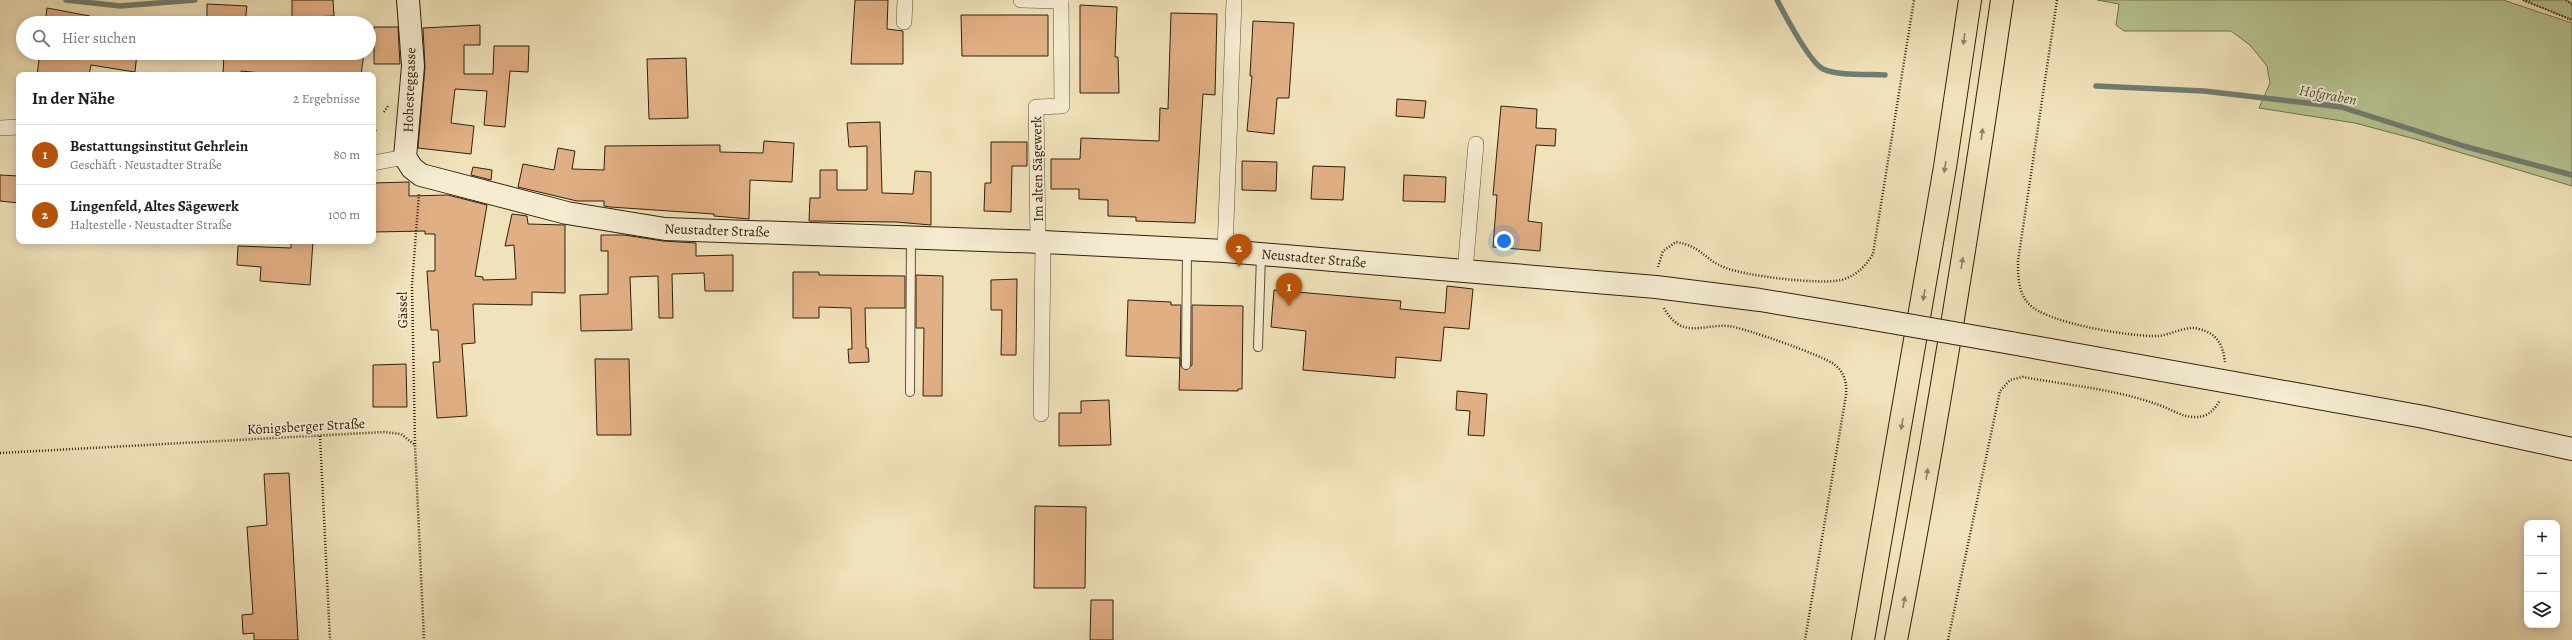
<!DOCTYPE html>
<html lang="de">
<meta charset="utf-8">
<style>
:root{--surface:#fff;--page:#f2f2f2;--text:#202124;--muted:#757577;--line:#e0e0e0;--accent:#b45309}
body{margin:0;font-family:Alegreya,serif;background:var(--page);color:var(--text)}
.controls{position:absolute;right:12px;bottom:12px;display:grid;overflow:hidden;border-radius:8px;box-shadow:0 2px 10px #0003}
.controls button{width:36px;height:36px;display:grid;place-items:center;padding:0;border:0;border-bottom:1px solid var(--line);background:var(--surface);color:var(--text);font:20px sans-serif}
.you{position:absolute;left:1504px;top:241px;width:14px;height:14px;margin:-10px;border:3px solid #fff;border-radius:50%;background:#1a73e8;box-shadow:0 0 0 6px #1a73e833}
.badge{display:grid;place-items:center;width:26px;height:26px;border-radius:50%;background:var(--accent);color:#fff;font-size:13px;font-weight:700}
.pin{position:absolute;translate:-50% -33px;filter:drop-shadow(0 1px 2px #0008)}
.pin::after{content:'';position:absolute;top:21px;width:14px;height:12px;background:inherit;clip-path:polygon(0 0,100% 0,50% 100%)}
.list{margin:0;padding:0;list-style:none}
h2{display:flex;justify-content:space-between;align-items:center;height:52px;margin:0;padding:0 16px;font-size:17px}
h2 small{font-size:13px;font-weight:400;color:var(--muted)}
.list li{display:grid;grid-template-columns:26px 1fr auto;gap:12px;align-items:center;box-sizing:border-box;height:60px;padding:0 16px;border-top:1px solid var(--line)}
.list b{display:block;font-size:15px;white-space:nowrap}
.list p{margin:0;font-size:13px;white-space:nowrap;color:var(--muted)}
.list em{font-size:13px;font-style:normal;color:var(--muted)}
.icon{flex:none;width:22px;height:22px;fill:none;stroke:currentColor;stroke-width:2;stroke-linecap:round;stroke-linejoin:round}
.map{position:relative;flex:none;width:2572px;height:640px;overflow:hidden}
.search{position:absolute;background:var(--surface);box-shadow:0 2px 10px #0003;left:16px;top:16px;width:360px;height:44px;display:flex;align-items:center;gap:10px;box-sizing:border-box;padding:0 14px;border-radius:22px;color:var(--muted);font-size:15px}
.panel{position:absolute;background:var(--surface);box-shadow:0 2px 10px #0003;left:16px;top:72px;width:360px;height:172px;border-radius:8px}
.map>svg:first-child{display:block}
.green{fill:#b7c492;stroke:#747250}
.lines{fill:none;stroke-linecap:round;stroke-linejoin:round}
.stream{stroke:#717e73;stroke-width:5.5}
.building{fill:#e1af84;stroke:#30200d}
.lane-casing{stroke:#605038;stroke-width:10}
.street-casing{stroke:#605038;stroke-width:16}
.secondary-casing{stroke:#30200d;stroke-width:24}
.highway-casing{stroke:#30200d;stroke-width:24}
.path{stroke:#30200d;stroke-width:2.5;stroke-dasharray:1 2;stroke-linecap:butt}
.lane{stroke:#f5ecd2;stroke-width:8}
.street{stroke:#f5ecd2;stroke-width:15}
.secondary{stroke:#f5ecd2;stroke-width:22}
.highway{stroke:#f0e2ba;stroke-width:22}
.secondary-bridge-casing{stroke:#30200d;stroke-width:24;stroke-linecap:butt}
.secondary-bridge{stroke:#f5ecd2;stroke-width:22}
.oneway{fill:#908164}
.labels{text-anchor:middle;stroke-width:3.5;stroke-linejoin:round;paint-order:stroke}
.street-label{font-size:14px;fill:#30200d;stroke:#f5ecd2}
.water-label{font-size:15px;font-style:italic;fill:#504f40;stroke:#f5ecd2}
</style>
<div class="map">
<svg width="2572" height="640" viewBox="0 0 2572 640">
<rect width="100%" height="100%" fill="#f0e2ba"/>
<filter id="stains"><feTurbulence type="fractalNoise" baseFrequency=".005" numOctaves="4"/><feColorMatrix values="0 0 0 0 .2 0 0 0 0 .09 0 0 0 0 .02 0 0 0 .5 -.17"/></filter>
<radialGradient id="worn" r=".72"><stop offset=".6" stop-color="#630" stop-opacity="0"/><stop offset="1" stop-color="#630" stop-opacity=".3"/></radialGradient>
<!-- green -->
<g class="green">
<path d="M 2097,0 L 2503,0 L 2572,23 L 2572,186 L 2415,139 L 2355,123 L 2259,108 L 2270,83 L 2267,66 L 2250,45 L 2231,31 L 2124,31 L 2116,25 L 2119,4 Z"/>
<path d="M 2523,0 L 2566,0 L 2572,4 L 2572,20 Z"/>
</g>
<g class="lines">
<!-- stream -->
<g class="stream">
<path d="M 66,0 L 120,6 L 195,0"/>
<path d="M 1777,0 C 1785,15 1809,62 1823,69 C 1838,76 1868,74 1885,75"/>
<path d="M 2096,86 L 2204,91 L 2341,107 L 2467,147 L 2572,175"/>
</g>
</g>
<!-- building -->
<g class="building">
<path d="M 292,0 L 333,0 L 334,16 L 292,18 Z"/>
<path d="M 855,0 L 888,0 L 887,29 L 903,31 L 903,64 L 851,64 Z"/>
<path d="M 207,4 L 247,6 L 245,23 L 207,23 Z"/>
<path d="M 1080,5 L 1117,7 L 1115,57 L 1118,57 L 1119,93 L 1080,93 Z"/>
<path d="M 47,8 L 90,16 L 89,23 L 45,23 Z"/>
<path d="M 1171,13 L 1217,14 L 1215,95 L 1203,94 L 1195,223 L 1136,221 L 1136,217 L 1108,216 L 1108,200 L 1079,199 L 1079,189 L 1051,189 L 1051,159 L 1080,159 L 1081,138 L 1159,141 L 1160,108 L 1168,109 Z"/>
<path d="M 961,15 L 1048,15 L 1048,56 L 962,56 Z"/>
<path d="M 1253,21 L 1294,23 L 1289,98 L 1277,98 L 1274,134 L 1247,131 L 1252,76 L 1250,76 Z"/>
<path d="M 480,25 L 480,45 L 464,45 L 464,74 L 493,74 L 494,46 L 529,46 L 528,72 L 510,71 L 505,127 L 484,125 L 487,91 L 455,89 L 451,123 L 474,126 L 471,154 L 418,148 L 425,67 L 423,28 Z"/>
<path d="M 374,27 L 398,27 L 400,64 L 374,64 Z"/>
<path d="M 40,53 L 137,53 L 135,72 L 91,65 L 89,75 L 37,75 Z"/>
<path d="M 224,53 L 364,53 L 361,75 L 282,75 L 241,71 L 241,75 L 223,75 Z"/>
<path d="M 686,58 L 688,118 L 649,119 L 647,59 Z"/>
<path d="M 1397,99 L 1426,101 L 1424,118 L 1396,116 Z"/>
<path d="M 1501,106 L 1537,109 L 1536,128 L 1556,129 L 1555,146 L 1536,145 L 1528,221 L 1542,223 L 1540,251 L 1493,247 L 1497,195 L 1493,195 Z"/>
<path d="M 880,122 L 882,193 L 913,194 L 915,171 L 931,172 L 931,225 L 896,222 L 809,221 L 810,198 L 820,198 L 820,170 L 837,170 L 837,190 L 867,190 L 867,146 L 849,147 L 847,123 Z"/>
<path d="M 764,141 L 794,143 L 792,182 L 750,180 L 749,219 L 714,216 L 714,214 L 610,207 L 604,206 L 604,201 L 577,201 L 518,187 L 523,164 L 554,170 L 558,148 L 575,151 L 572,169 L 604,170 L 605,146 L 720,145 L 720,152 L 763,153 Z"/>
<path d="M 991,142 L 1027,142 L 1027,166 L 1012,166 L 1011,212 L 984,211 L 985,183 L 991,183 Z"/>
<path d="M 1242,161 L 1277,162 L 1276,191 L 1242,190 Z"/>
<path d="M 1313,166 L 1345,167 L 1343,200 L 1311,199 Z"/>
<path d="M 473,167 L 492,170 L 491,180 L 471,175 Z"/>
<path d="M 0,175 L 19,176 L 19,203 L 0,201 Z"/>
<path d="M 1404,175 L 1446,177 L 1445,202 L 1403,201 Z"/>
<path d="M 409,182 L 409,196 L 448,195 L 487,205 L 475,276 L 483,277 L 483,280 L 516,279 L 514,245 L 505,246 L 512,214 L 527,216 L 528,224 L 565,225 L 565,293 L 532,292 L 532,305 L 473,304 L 475,343 L 462,344 L 467,416 L 437,418 L 433,362 L 440,362 L 438,330 L 431,330 L 427,271 L 435,271 L 435,234 L 425,234 L 425,231 L 373,232 L 373,183 Z"/>
<path d="M 601,235 L 624,235 L 663,241 L 696,243 L 696,256 L 733,255 L 733,291 L 705,291 L 704,273 L 672,274 L 673,318 L 659,318 L 658,276 L 630,277 L 632,330 L 581,331 L 580,295 L 608,294 L 608,251 L 601,251 Z"/>
<path d="M 291,241 L 313,241 L 310,285 L 260,281 L 261,267 L 237,265 L 238,246 L 291,248 Z"/>
<path d="M 793,272 L 819,272 L 819,275 L 905,276 L 905,308 L 865,308 L 866,348 L 868,348 L 869,362 L 849,363 L 848,349 L 852,349 L 851,308 L 819,307 L 819,318 L 793,318 Z"/>
<path d="M 916,275 L 943,276 L 942,396 L 923,396 L 924,328 L 916,328 Z"/>
<path d="M 1017,279 L 1016,355 L 1001,355 L 1002,310 L 991,310 L 991,280 Z"/>
<path d="M 1447,286 L 1473,289 L 1469,329 L 1444,327 L 1441,361 L 1396,357 L 1395,378 L 1303,370 L 1306,331 L 1271,327 L 1274,290 L 1401,301 L 1400,309 L 1445,313 Z"/>
<path d="M 1128,300 L 1171,302 L 1171,305 L 1181,305 L 1180,365 L 1186,370 L 1192,365 L 1192,305 L 1243,306 L 1242,389 L 1238,389 L 1238,391 L 1179,390 L 1180,358 L 1126,356 Z"/>
<path d="M 595,359 L 629,359 L 631,435 L 597,435 Z"/>
<path d="M 406,364 L 407,407 L 373,407 L 373,365 Z"/>
<path d="M 1457,391 L 1487,394 L 1484,436 L 1468,435 L 1470,411 L 1456,410 Z"/>
<path d="M 1109,400 L 1111,445 L 1059,446 L 1059,413 L 1081,413 L 1081,401 Z"/>
<path d="M 289,473 L 298,640 L 254,640 L 254,633 L 243,634 L 242,615 L 253,614 L 247,527 L 267,525 L 264,474 Z"/>
<path d="M 1035,506 L 1086,507 L 1085,588 L 1034,588 Z"/>
<path d="M 1091,600 L 1113,600 L 1113,640 L 1090,640 Z"/>
</g>
<g class="lines">
<defs>
<g id="lane">
<path d="M 1258,347 L 1261,255"/>
<path d="M 1186,365 L 1187,249"/>
<path d="M 910,392 L 911,238"/>
</g>
<g id="street">
<path d="M 1021,0 L 1061,1"/>
<path d="M 904,22 L 905,0"/>
<path d="M 0,128 L 19,127"/>
<path d="M 373,163 L 405,157"/>
<path d="M 1038,242 L 1036,107 L 1062,106 L 1061,0"/>
<path d="M 1225,251 L 1234,0"/>
<path d="M 1465,271 L 1476,144"/>
<path d="M 1041,414 L 1043,242"/>
</g>
<g id="secondary">
<path d="M 408,0 L 413,66 L 405,157 L 412,168 L 421,175 L 567,213 L 665,229 L 1043,242 L 1225,251 L 1656,287 L 1760,300 L 1862,317"/>
<path d="M 2011,343 L 2424,417 L 2572,449"/>
</g>
<g id="highway">
<path d="M 1863,640 L 1945,167 L 1970,0"/>
<path d="M 1896,640 C 1937,428 1971,214 2002,0"/>
</g>
</defs>
<!-- lane casing -->
<use href="#lane" class="lane-casing"/>
<!-- street casing -->
<use href="#street" class="street-casing"/>
<!-- secondary casing -->
<use href="#secondary" class="secondary-casing"/>
<!-- highway casing -->
<use href="#highway" class="highway-casing"/>
<!-- path -->
<g class="path">
<path d="M 2057,0 L 2018,261 C 2018,276 2018,293 2029,304 C 2046,323 2131,337 2158,336 C 2171,335 2186,325 2199,329 C 2217,333 2223,345 2225,362"/>
<path d="M 2523,0 L 2572,20"/>
<path d="M 2566,0 L 2572,4"/>
<path d="M 384,112 L 388,106"/>
<path d="M 373,136 L 376,130"/>
<path d="M 1658,267 L 1663,251 L 1676,242 C 1702,246 1704,260 1726,268 C 1746,276 1821,285 1841,280 C 1856,276 1865,267 1873,254 L 1914,0"/>
<path d="M 1664,308 C 1682,340 1701,324 1729,326 C 1744,328 1825,356 1835,365 C 1845,373 1847,384 1846,395 L 1805,640"/>
<path d="M 320,436 L 330,640"/>
<path d="M 415,444 L 412,285 L 419,194"/>
<path d="M 0,453 L 384,432 L 401,434 L 415,445 L 424,640"/>
<path d="M 1948,640 L 2000,391 L 2010,380 L 2023,377 C 2067,385 2114,389 2156,404 C 2170,408 2182,418 2197,417 C 2208,417 2215,409 2220,400"/>
</g>
<!-- lane -->
<use href="#lane" class="lane"/>
<!-- street -->
<use href="#street" class="street"/>
<!-- secondary -->
<use href="#secondary" class="secondary"/>
<!-- highway -->
<use href="#highway" class="highway"/>
<defs>
<path id="secondary-bridge" d="M 1862,317 L 2011,343"/>
</defs>
<!-- secondary-bridge casing -->
<use href="#secondary-bridge" class="secondary-bridge-casing"/>
<!-- secondary-bridge -->
<use href="#secondary-bridge" class="secondary-bridge"/>
</g>
<!-- one-way arrows -->
<defs><path id="oneway-solid" d="M-6-.8H1V-3.2L6.5 0L1 3.2V.8H-6Z"/></defs>
<g class="oneway">
<use href="#oneway-solid" transform="translate(1964 39) rotate(98)"/>
<use href="#oneway-solid" transform="translate(1982 134) rotate(-82)"/>
<use href="#oneway-solid" transform="translate(1945 167) rotate(99)"/>
<use href="#oneway-solid" transform="translate(1962 263) rotate(-81)"/>
<use href="#oneway-solid" transform="translate(1924 295) rotate(100)"/>
<use href="#oneway-solid" transform="translate(1902 424) rotate(100)"/>
<use href="#oneway-solid" transform="translate(1927 474) rotate(-81)"/>
<use href="#oneway-solid" transform="translate(1904 602) rotate(-79)"/>
</g>
<g class="labels">
<!-- street labels -->
<g class="street-label">
<text transform="translate(409 90) rotate(-88)" y="5">Hohesteggasse</text>
<text transform="translate(1037 169) rotate(-91)" y="5">Im alten Sägewerk</text>
<text transform="translate(717 230) rotate(2)" y="5">Neustadter Straße</text>
<text transform="translate(1314 258) rotate(5)" y="5">Neustadter Straße</text>
<text transform="translate(402 310) rotate(-91)" y="5">Gässel</text>
<text transform="translate(306 426) rotate(-3)" y="5">Königsberger Straße</text>
</g>
<!-- water labels -->
<g class="water-label">
<text transform="translate(2328 95) rotate(10)" y="5">Hofgraben</text>
</g>
</g>
<rect width="100%" height="100%" filter="url(#stains)"/>
<rect width="100%" height="100%" fill="url(#worn)"/>
</svg>
<div class="controls">
<button>+</button>
<button>−</button>
<button><svg class="icon" aria-label="layers" viewBox="0 0 24 24"><path d="M12 4l9 5-9 5-9-5zM3 14l9 5 9-5"/></svg></button>
</div>
<div class="you"></div>
<div class="pin badge" style="left:1289px;top:306px">1</div>
<div class="pin badge" style="left:1239px;top:267px">2</div>
<div class="search"><svg class="icon" aria-label="search" viewBox="0 0 24 24"><circle cx="10" cy="10" r="6"/><path d="M15 15l6 6"/></svg>Hier suchen</div>
<section class="panel">
<h2>In der Nähe<small>2 Ergebnisse</small></h2>
<ul class="list">
<li><span class="badge">1</span><div><b>Bestattungsinstitut Gehrlein</b><p>Geschäft · Neustadter Straße</p></div><em>80 m</em></li>
<li><span class="badge">2</span><div><b>Lingenfeld, Altes Sägewerk</b><p>Haltestelle · Neustadter Straße</p></div><em>100 m</em></li>
</ul>
</section>
</div>
